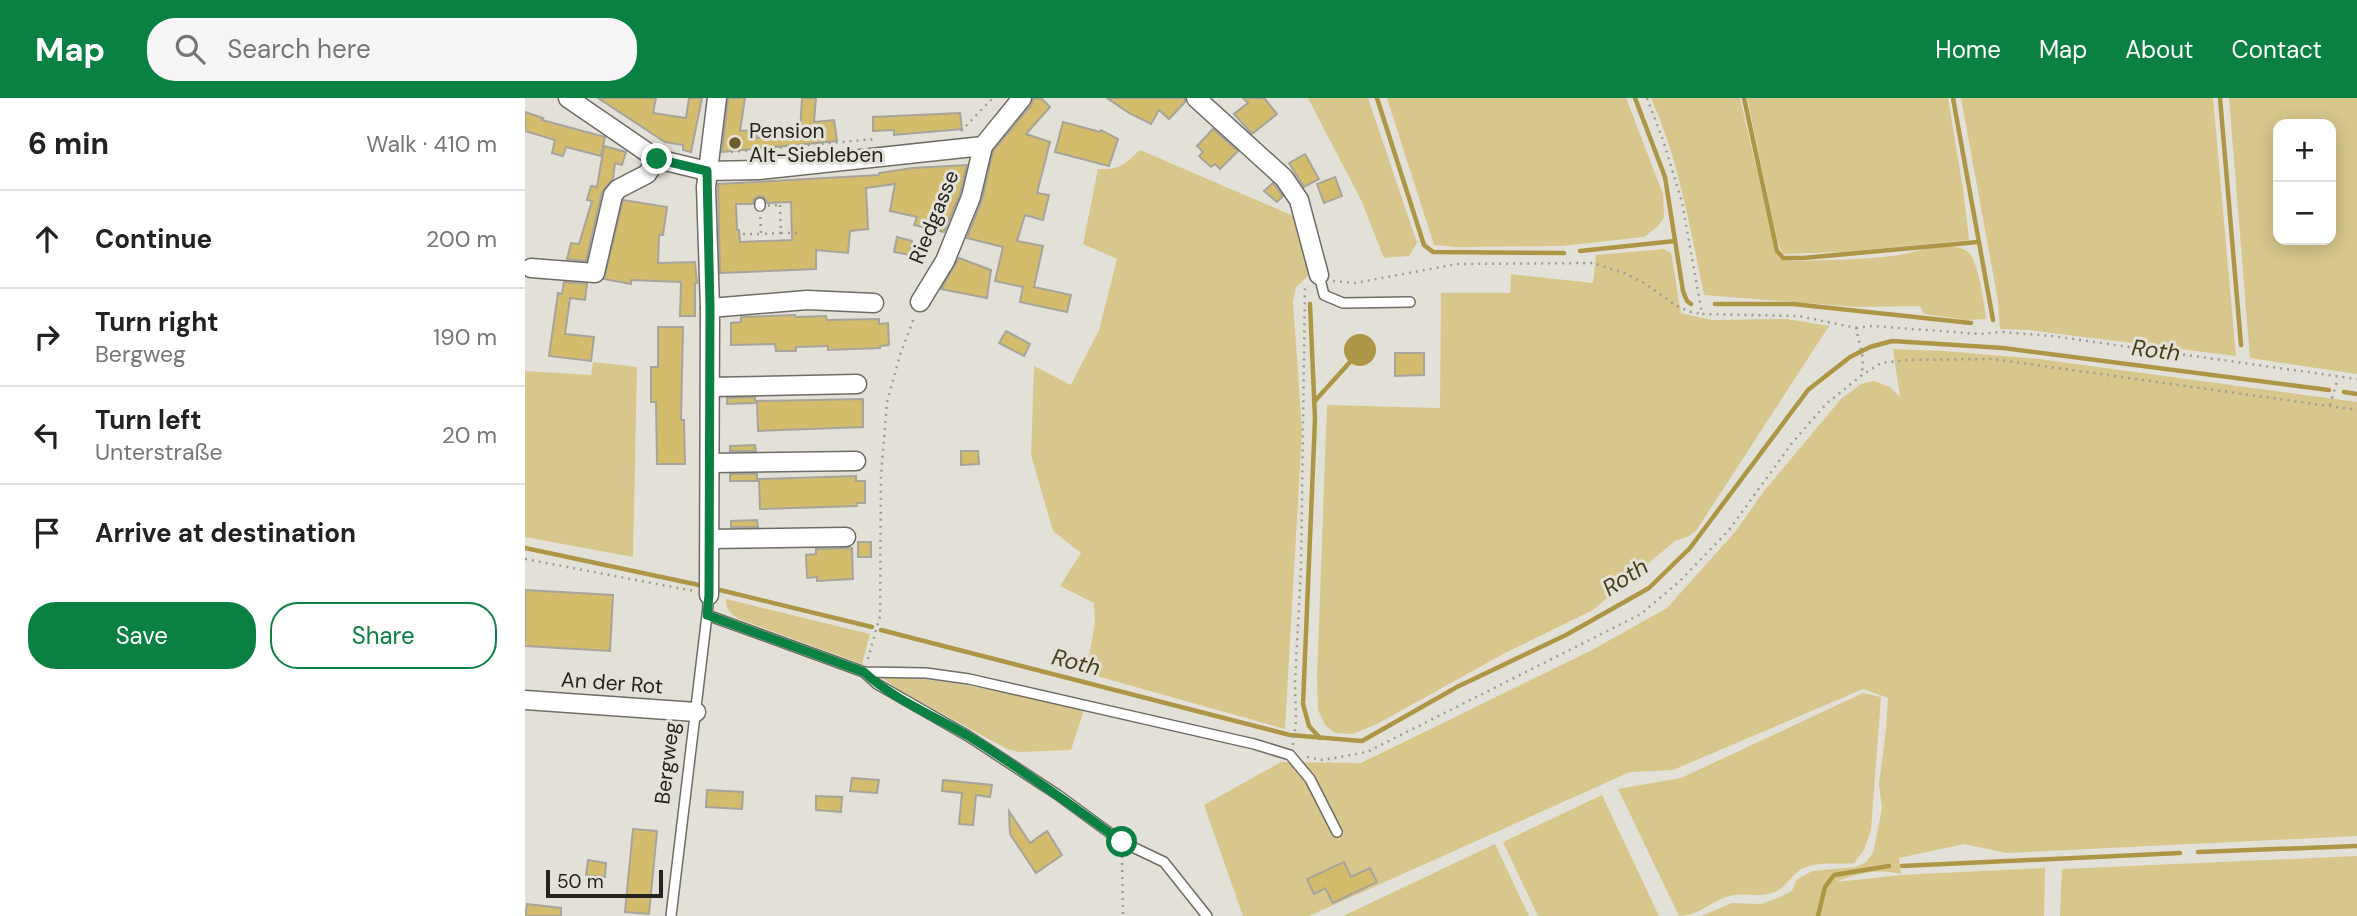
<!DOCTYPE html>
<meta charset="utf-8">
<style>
:root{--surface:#fff;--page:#f6f6f6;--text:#222;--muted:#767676;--line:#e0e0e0;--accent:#0b8043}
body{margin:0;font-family:"DM Sans",sans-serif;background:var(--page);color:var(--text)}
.controls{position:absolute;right:21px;top:21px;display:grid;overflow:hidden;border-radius:14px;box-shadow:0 4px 18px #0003}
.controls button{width:63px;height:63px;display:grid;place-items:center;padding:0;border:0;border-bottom:2px solid var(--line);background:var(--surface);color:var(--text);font:35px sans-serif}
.scale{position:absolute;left:21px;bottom:18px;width:117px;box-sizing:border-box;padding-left:7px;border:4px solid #242320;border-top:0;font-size:19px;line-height:24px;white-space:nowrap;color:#242320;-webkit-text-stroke:5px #e3e1d7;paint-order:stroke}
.stop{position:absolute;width:21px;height:21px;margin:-16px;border:5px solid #0b8043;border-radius:50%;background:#fff}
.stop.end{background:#0b8043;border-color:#fff;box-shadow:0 2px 7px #0008}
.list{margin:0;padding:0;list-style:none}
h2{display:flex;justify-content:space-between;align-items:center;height:91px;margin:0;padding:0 28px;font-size:30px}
h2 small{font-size:23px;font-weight:400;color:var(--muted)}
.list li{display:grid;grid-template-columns:46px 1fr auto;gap:21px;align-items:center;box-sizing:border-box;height:98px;padding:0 28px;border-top:2px solid var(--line)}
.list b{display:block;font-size:26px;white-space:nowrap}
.list p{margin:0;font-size:23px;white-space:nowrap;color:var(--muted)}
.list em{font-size:23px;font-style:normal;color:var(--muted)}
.actions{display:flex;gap:14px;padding:21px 28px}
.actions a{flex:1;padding:16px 0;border:2px solid var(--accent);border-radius:28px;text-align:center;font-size:24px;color:var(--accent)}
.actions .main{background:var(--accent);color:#fff}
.icon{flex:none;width:38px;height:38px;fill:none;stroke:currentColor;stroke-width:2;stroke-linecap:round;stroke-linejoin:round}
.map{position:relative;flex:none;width:1832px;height:818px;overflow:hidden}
header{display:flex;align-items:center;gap:42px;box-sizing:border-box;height:98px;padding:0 35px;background:var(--accent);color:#fff}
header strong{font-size:33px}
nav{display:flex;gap:38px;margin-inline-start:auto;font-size:24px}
.search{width:490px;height:63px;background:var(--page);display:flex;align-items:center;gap:18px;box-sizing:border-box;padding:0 24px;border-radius:28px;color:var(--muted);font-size:26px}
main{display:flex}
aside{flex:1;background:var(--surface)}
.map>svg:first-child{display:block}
.green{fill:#d7c78c;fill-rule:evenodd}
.water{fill:#ad9746}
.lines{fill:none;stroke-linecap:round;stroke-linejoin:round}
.stream{stroke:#ad9746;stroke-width:4.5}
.building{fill:#d3bd6c;stroke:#a7a49b;stroke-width:2;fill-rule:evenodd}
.lane-casing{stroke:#6f6c64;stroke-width:12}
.street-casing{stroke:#6f6c64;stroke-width:21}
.path{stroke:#9e9d95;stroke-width:2.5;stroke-dasharray:2 5;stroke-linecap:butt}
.lane{stroke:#fff;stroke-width:9}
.street{stroke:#fff;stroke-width:18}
.route{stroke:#0b8043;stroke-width:9}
.poi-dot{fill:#6b5d2a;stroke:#e3e1d7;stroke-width:2.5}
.labels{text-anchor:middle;stroke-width:6;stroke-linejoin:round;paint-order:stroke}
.poi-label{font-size:21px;fill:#242320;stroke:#e3e1d7;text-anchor:start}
.street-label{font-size:21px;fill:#242320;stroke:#e3e1d7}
.water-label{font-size:23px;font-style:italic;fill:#493f1c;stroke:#e3e1d7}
</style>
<header>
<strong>Map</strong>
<div class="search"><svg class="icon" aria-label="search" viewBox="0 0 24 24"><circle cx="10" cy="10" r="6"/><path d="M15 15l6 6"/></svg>Search here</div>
<nav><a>Home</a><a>Map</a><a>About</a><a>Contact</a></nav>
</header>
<main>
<aside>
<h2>6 min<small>Walk · 410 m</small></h2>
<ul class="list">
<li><svg class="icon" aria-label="ahead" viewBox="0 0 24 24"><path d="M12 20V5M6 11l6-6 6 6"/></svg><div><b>Continue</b></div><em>200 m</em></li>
<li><svg class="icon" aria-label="right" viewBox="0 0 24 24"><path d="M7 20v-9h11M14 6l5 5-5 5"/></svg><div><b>Turn right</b><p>Bergweg</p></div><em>190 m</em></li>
<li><svg class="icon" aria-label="left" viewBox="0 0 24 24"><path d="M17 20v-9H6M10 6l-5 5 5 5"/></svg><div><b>Turn left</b><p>Unterstraße</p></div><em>20 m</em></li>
<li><svg class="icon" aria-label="arrive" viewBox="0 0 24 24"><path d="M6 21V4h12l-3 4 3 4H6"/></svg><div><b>Arrive at destination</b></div></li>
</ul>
<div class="actions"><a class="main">Save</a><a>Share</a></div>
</aside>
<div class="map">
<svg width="1832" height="818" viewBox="0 0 1832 818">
<rect width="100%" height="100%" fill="#e3e1d7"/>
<!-- green -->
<g class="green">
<path d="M 783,0 L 843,0 L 892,145 L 884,158 L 859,160 L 836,102 Z"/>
<path d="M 862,0 L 1101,0 L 1138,96 L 1139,120 L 1132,129 L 1119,139 L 1037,148 L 932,149 L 909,147 Z"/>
<path d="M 1126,0 L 1215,0 L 1251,155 L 1255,161 L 1269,163 C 1301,162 1335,162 1367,158 C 1386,156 1424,141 1442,153 C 1454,162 1459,206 1461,221 L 1441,222 L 1399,216 L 1395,208 L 1332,209 L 1179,197 C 1165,130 1154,62 1126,0 Z"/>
<path d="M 1222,0 L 1423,0 L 1438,91 L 1444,142 L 1318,154 L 1257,156 L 1252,141 Z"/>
<path d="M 1436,0 L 1688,0 L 1711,258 L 1504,232 L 1475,231 L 1473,203 Z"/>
<path d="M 1704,0 L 1832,0 L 1832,276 L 1725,260 ZM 1806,26 L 1806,142 L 1753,142 L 1753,26 Z"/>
<path d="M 615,52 L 771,119 L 785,176 L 771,189 L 768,203 L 777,333 L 760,631 L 561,575 L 570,525 L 569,505 L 535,488 L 556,455 L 528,433 L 506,357 L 509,268 L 546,287 L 574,232 L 592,161 L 558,146 L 573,71 C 596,72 599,66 615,52 Z"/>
<path d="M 1139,151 L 1146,155 L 1156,215 L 1187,222 L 1262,221 L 1304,228 L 1171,433 L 1162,439 L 1150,443 L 1068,512 L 980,555 L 852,626 L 828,636 L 810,635 L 800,627 L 793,612 L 792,579 L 802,307 L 915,310 L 916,195 L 985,195 L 986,176 L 1068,185 L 1071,157 Z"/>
<path d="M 1368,251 L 1418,253 L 1514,261 L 1832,304 L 1832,738 L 1482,755 L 1439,746 L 1374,760 L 1376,776 C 1354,770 1332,775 1311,784 L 1376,777 L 1520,770 L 1519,818 L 1176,818 L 1207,805 L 1236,806 L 1255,799 L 1267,793 L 1271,782 L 1287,773 L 1331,769 L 1341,764 L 1348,755 L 1357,711 L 1354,686 L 1361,631 L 1363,600 L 1338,591 L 1148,672 L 1105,674 L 784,818 L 718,818 L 679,707 L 756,664 L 836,665 L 1067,552 L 1142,510 L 1210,434 L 1239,393 L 1316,301 L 1336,286 L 1349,283 L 1365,289 L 1375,299 Z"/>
<path d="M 68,264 L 112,269 L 108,459 L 0,439 L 0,273 L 66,277 Z"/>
<path d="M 201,501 L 345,536 L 337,566 L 214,521 C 205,515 201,512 201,501 Z"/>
<path d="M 356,579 C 425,579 492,598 559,612 L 546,652 L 494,654 L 482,651 L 374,592 Z"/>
<path d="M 1338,595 L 1356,599 L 1346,732 L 1339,752 L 1329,765 C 1313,767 1297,763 1281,769 C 1270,772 1263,787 1252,793 C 1237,800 1224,795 1209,797 C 1189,800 1175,818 1154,818 L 1093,691 L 1156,680 Z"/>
<path d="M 1077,697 L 1134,818 L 1013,818 L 978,744 Z"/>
<path d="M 970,746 L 1004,818 L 818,818 Z"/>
<path d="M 1832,758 L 1832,818 L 1535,818 L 1537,771 Z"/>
</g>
<!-- water -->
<circle class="water" cx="835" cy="252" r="16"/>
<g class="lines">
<!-- stream -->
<g class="stream">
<path d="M 852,0 L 899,147 L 908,154 L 1039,155"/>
<path d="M 1110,0 L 1140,79 L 1158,193 L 1162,203 L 1166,206"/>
<path d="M 1219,0 L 1252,153 L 1258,160 L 1278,160 L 1453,144"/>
<path d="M 1428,0 L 1468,222"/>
<path d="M 1695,0 L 1716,247"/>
<path d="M 1055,153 L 1150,143"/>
<path d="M 785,206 L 790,321 L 778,606 L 784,628 L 795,640"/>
<path d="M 1190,206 L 1268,206 L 1446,225"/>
<path d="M 1819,294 L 1832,296"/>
<path d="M 789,304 L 825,264"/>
<path d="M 0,450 L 174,487"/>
<path d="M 195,492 L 347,529"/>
<path d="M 356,532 L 765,637 L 837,643 L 932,589 L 1041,537 L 1124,490 L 1165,450 L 1283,292 L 1325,259 L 1345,249 L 1367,243 L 1478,250 L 1804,292"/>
<path d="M 1673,754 L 1832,748"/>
<path d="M 1377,768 L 1655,755"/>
<path d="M 1293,818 L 1300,789 L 1309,777 L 1364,768"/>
</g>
</g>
<!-- building -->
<g class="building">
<path d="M 73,0 L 131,0 L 128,15 L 161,20 L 164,0 L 177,0 L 166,54 L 158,52 L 158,47 L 140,44 Z"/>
<path d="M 203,0 L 220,0 L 215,33 L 231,32 L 232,40 L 275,35 L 277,0 L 291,0 L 289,24 L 309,22 L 312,43 L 197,54 Z"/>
<path d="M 516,0 L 525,9 L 501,36 L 525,44 L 512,95 L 524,97 L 518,122 L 500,117 L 492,143 L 518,148 L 509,189 L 546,197 L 542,214 L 495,204 L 498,189 L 470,183 L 478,149 L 442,140 L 457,102 L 468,53 L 506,7 L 508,1 Z"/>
<path d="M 582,0 L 660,0 L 660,4 L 644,21 L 634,12 L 626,26 L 604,15 Z"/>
<path d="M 718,0 L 739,0 L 752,16 L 727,36 L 709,16 L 723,5 Z"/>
<path d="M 0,14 L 18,20 L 17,22 L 80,39 L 76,58 L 41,49 L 38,58 L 27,55 L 30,42 L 0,33 Z"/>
<path d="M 435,15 L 437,31 L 369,37 L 369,32 L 348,33 L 348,19 Z"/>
<path d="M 538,24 L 575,34 L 576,32 L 593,41 L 584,68 L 530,54 Z"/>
<path d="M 688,31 L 713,53 L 695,71 L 690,66 L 686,69 L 674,58 L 678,54 L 672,48 Z"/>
<path d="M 79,48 L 101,54 L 97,67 L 90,65 L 88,81 L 77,94 L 61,163 L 42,161 L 46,145 L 54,146 L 67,103 L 62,102 L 66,88 L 72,89 Z"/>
<path d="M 780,56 L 794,81 L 779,89 L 764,65 Z"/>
<path d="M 442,67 L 435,96 L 419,134 L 389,127 L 392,119 L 365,113 L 370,86 L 341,90 L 343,131 L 325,133 L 323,155 L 291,152 L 291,171 L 195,175 L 193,86 L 354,77 L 354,75 L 387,70 ZM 234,98 L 239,99 L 242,105 L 266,104 L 267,142 L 215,144 L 214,132 L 212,132 L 211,106 L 228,106 L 229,101 Z"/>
<path d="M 810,79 L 817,98 L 799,105 L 792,86 Z"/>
<path d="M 748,85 L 758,98 L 752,104 L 739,93 Z"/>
<path d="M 98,102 L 142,109 L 138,137 L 134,137 L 133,165 L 170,164 L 172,185 L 170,185 L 170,218 L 155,218 L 156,184 L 106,182 L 106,186 L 79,181 Z"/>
<path d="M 372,139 L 387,143 L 385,157 L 369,154 Z"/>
<path d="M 434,160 L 466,172 L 462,200 L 416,191 Z"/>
<path d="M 39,184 L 62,186 L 60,202 L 45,200 L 40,236 L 69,239 L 66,263 L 24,258 L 33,195 L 37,196 Z"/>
<path d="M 270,217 L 270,219 L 301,218 L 302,222 L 354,221 L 354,226 L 363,225 L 364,247 L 355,248 L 355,250 L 303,252 L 303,248 L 271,249 L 271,253 L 251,253 L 250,246 L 206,247 L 206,225 L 216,224 L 216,219 Z"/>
<path d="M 133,229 L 158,229 L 156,322 L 159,322 L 160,366 L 132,366 L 131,304 L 126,304 L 126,269 L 133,269 Z"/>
<path d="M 481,233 L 505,246 L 499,258 L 474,245 Z"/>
<path d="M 870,255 L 899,255 L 899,277 L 870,278 Z"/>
<path d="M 230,299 L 230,305 L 202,306 L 202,300 Z"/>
<path d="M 338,301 L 338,329 L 233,333 L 232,303 Z"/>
<path d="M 230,347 L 231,353 L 205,353 L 205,348 Z"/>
<path d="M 436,353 L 453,353 L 454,366 L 436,367 Z"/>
<rect x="205" y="376" width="27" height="7"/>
<path d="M 331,378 L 331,383 L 340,383 L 340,405 L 332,405 L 332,408 L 235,411 L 234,381 Z"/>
<path d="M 232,422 L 233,429 L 206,429 L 206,423 Z"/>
<rect x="333" y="444" width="13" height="15"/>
<path d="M 327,450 L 328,481 L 292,483 L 292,479 L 282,480 L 281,457 L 291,456 L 291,451 Z"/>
<path d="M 0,492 L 88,497 L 85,553 L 0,548 Z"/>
<path d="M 327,680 L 354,682 L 352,695 L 325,693 Z"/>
<path d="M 418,682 L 467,687 L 465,699 L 451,697 L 448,727 L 434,726 L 437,695 L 417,693 Z"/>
<path d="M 182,692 L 218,694 L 217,711 L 181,709 Z"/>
<path d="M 291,698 L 317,699 L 316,714 L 291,712 Z"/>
<path d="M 484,713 L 505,745 L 522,733 L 537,757 L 511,775 L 485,736 Z"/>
<path d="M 108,731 L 132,733 L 124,816 L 100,814 Z"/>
<path d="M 63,762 L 81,765 L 80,779 L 61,777 Z"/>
<path d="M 819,764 L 826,779 L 845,770 L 852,784 L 808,805 L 800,790 L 789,796 L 782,781 Z"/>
<path d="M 2,806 L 36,810 L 36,818 L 0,818 Z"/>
</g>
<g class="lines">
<defs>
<g id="lane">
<path d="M 235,105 L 235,108"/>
<path d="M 794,177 L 799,197 L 818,205 L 885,204"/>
<path d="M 184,497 L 182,517 L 339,574 L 401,575 L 444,581 L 729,646 L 765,657 L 785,681 L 812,734"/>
<path d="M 339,574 L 352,586 L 443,638 L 533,697 L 597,744 L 639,764 L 682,818"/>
<path d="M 146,818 L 182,517"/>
</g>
<g id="street">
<path d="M 43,0 L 132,61 L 182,73 L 234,72 L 458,48 L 497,0"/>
<path d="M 671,0 L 759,80 L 774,102 L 794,177"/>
<path d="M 6,170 L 70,175 L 88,97 L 93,91 L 122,76 L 132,61"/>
<path d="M 395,204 L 420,163 L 446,99 L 458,48"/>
<path d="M 185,210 L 282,202 L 349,205"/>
<path d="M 185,289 L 332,286"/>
<path d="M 186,365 L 331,363"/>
<path d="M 185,441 L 321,439"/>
<path d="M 184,497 L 185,210 L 181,89 L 192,0"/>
<path d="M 0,602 L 171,614"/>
</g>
</defs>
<!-- lane casing -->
<use href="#lane" class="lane-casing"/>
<!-- street casing -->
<use href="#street" class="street-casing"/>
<!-- path -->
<g class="path">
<path d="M 1122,0 L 1139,45 L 1157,104 L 1177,216 L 1274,218 L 1331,230 L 1338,261 L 1337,277"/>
<path d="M 436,33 L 468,0"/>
<path d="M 206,54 L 350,41"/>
<path d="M 255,107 L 256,135 L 236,136 L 235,108 Z"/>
<path d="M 256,135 L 273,135"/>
<path d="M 218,136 L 236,136"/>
<path d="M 808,183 L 830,185 L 932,166 L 1068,165 L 1099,175 L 1119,185 L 1152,208 L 1166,214 L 1177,216"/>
<path d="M 1331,230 L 1347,228 L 1456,236 L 1476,234 L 1527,238 L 1832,281"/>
<path d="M 1805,307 L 1813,280"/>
<path d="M 0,461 L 169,493"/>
<path d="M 343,561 L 355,518 L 356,377 L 362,304 L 375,257 L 389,220"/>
<path d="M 768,647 L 771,623 L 770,584 L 776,470 L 780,188"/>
<path d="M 782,659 L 798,662 L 842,654 L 1116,516 L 1155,483 L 1204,432 L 1267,345 L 1301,306 L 1337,277 L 1356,265 L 1382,262 L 1468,261 L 1832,312"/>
<path d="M 597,758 L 598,818"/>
</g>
<!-- lane -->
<use href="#lane" class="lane"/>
<!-- street -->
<use href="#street" class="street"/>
</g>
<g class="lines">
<!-- route -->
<path class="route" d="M 132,61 L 182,73 L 185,210 L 184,497 L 182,517 L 339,574 C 369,602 410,618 445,639 C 497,672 547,707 597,744"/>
</g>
<!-- markers -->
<circle class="poi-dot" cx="210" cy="45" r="7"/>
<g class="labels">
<!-- poi labels -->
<g class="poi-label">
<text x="224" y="40">Pension<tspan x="224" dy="24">Alt-Siebleben</tspan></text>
</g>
<!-- street labels -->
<g class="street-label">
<text transform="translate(409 119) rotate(-68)" y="7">Riedgasse</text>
<text transform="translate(87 585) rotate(4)" y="7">An der Rot</text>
<text transform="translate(142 665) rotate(-83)" y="7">Bergweg</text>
</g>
<!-- water labels -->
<g class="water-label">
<text transform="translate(1631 252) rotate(7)" y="8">Roth</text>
<text transform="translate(1100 479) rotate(-33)" y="8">Roth</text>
<text transform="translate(551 564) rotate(14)" y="8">Roth</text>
</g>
</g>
</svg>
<div class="controls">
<button>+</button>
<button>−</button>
</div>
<div class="scale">50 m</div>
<div class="stop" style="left:597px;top:744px"></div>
<div class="stop end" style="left:132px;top:61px"></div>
</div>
</main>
